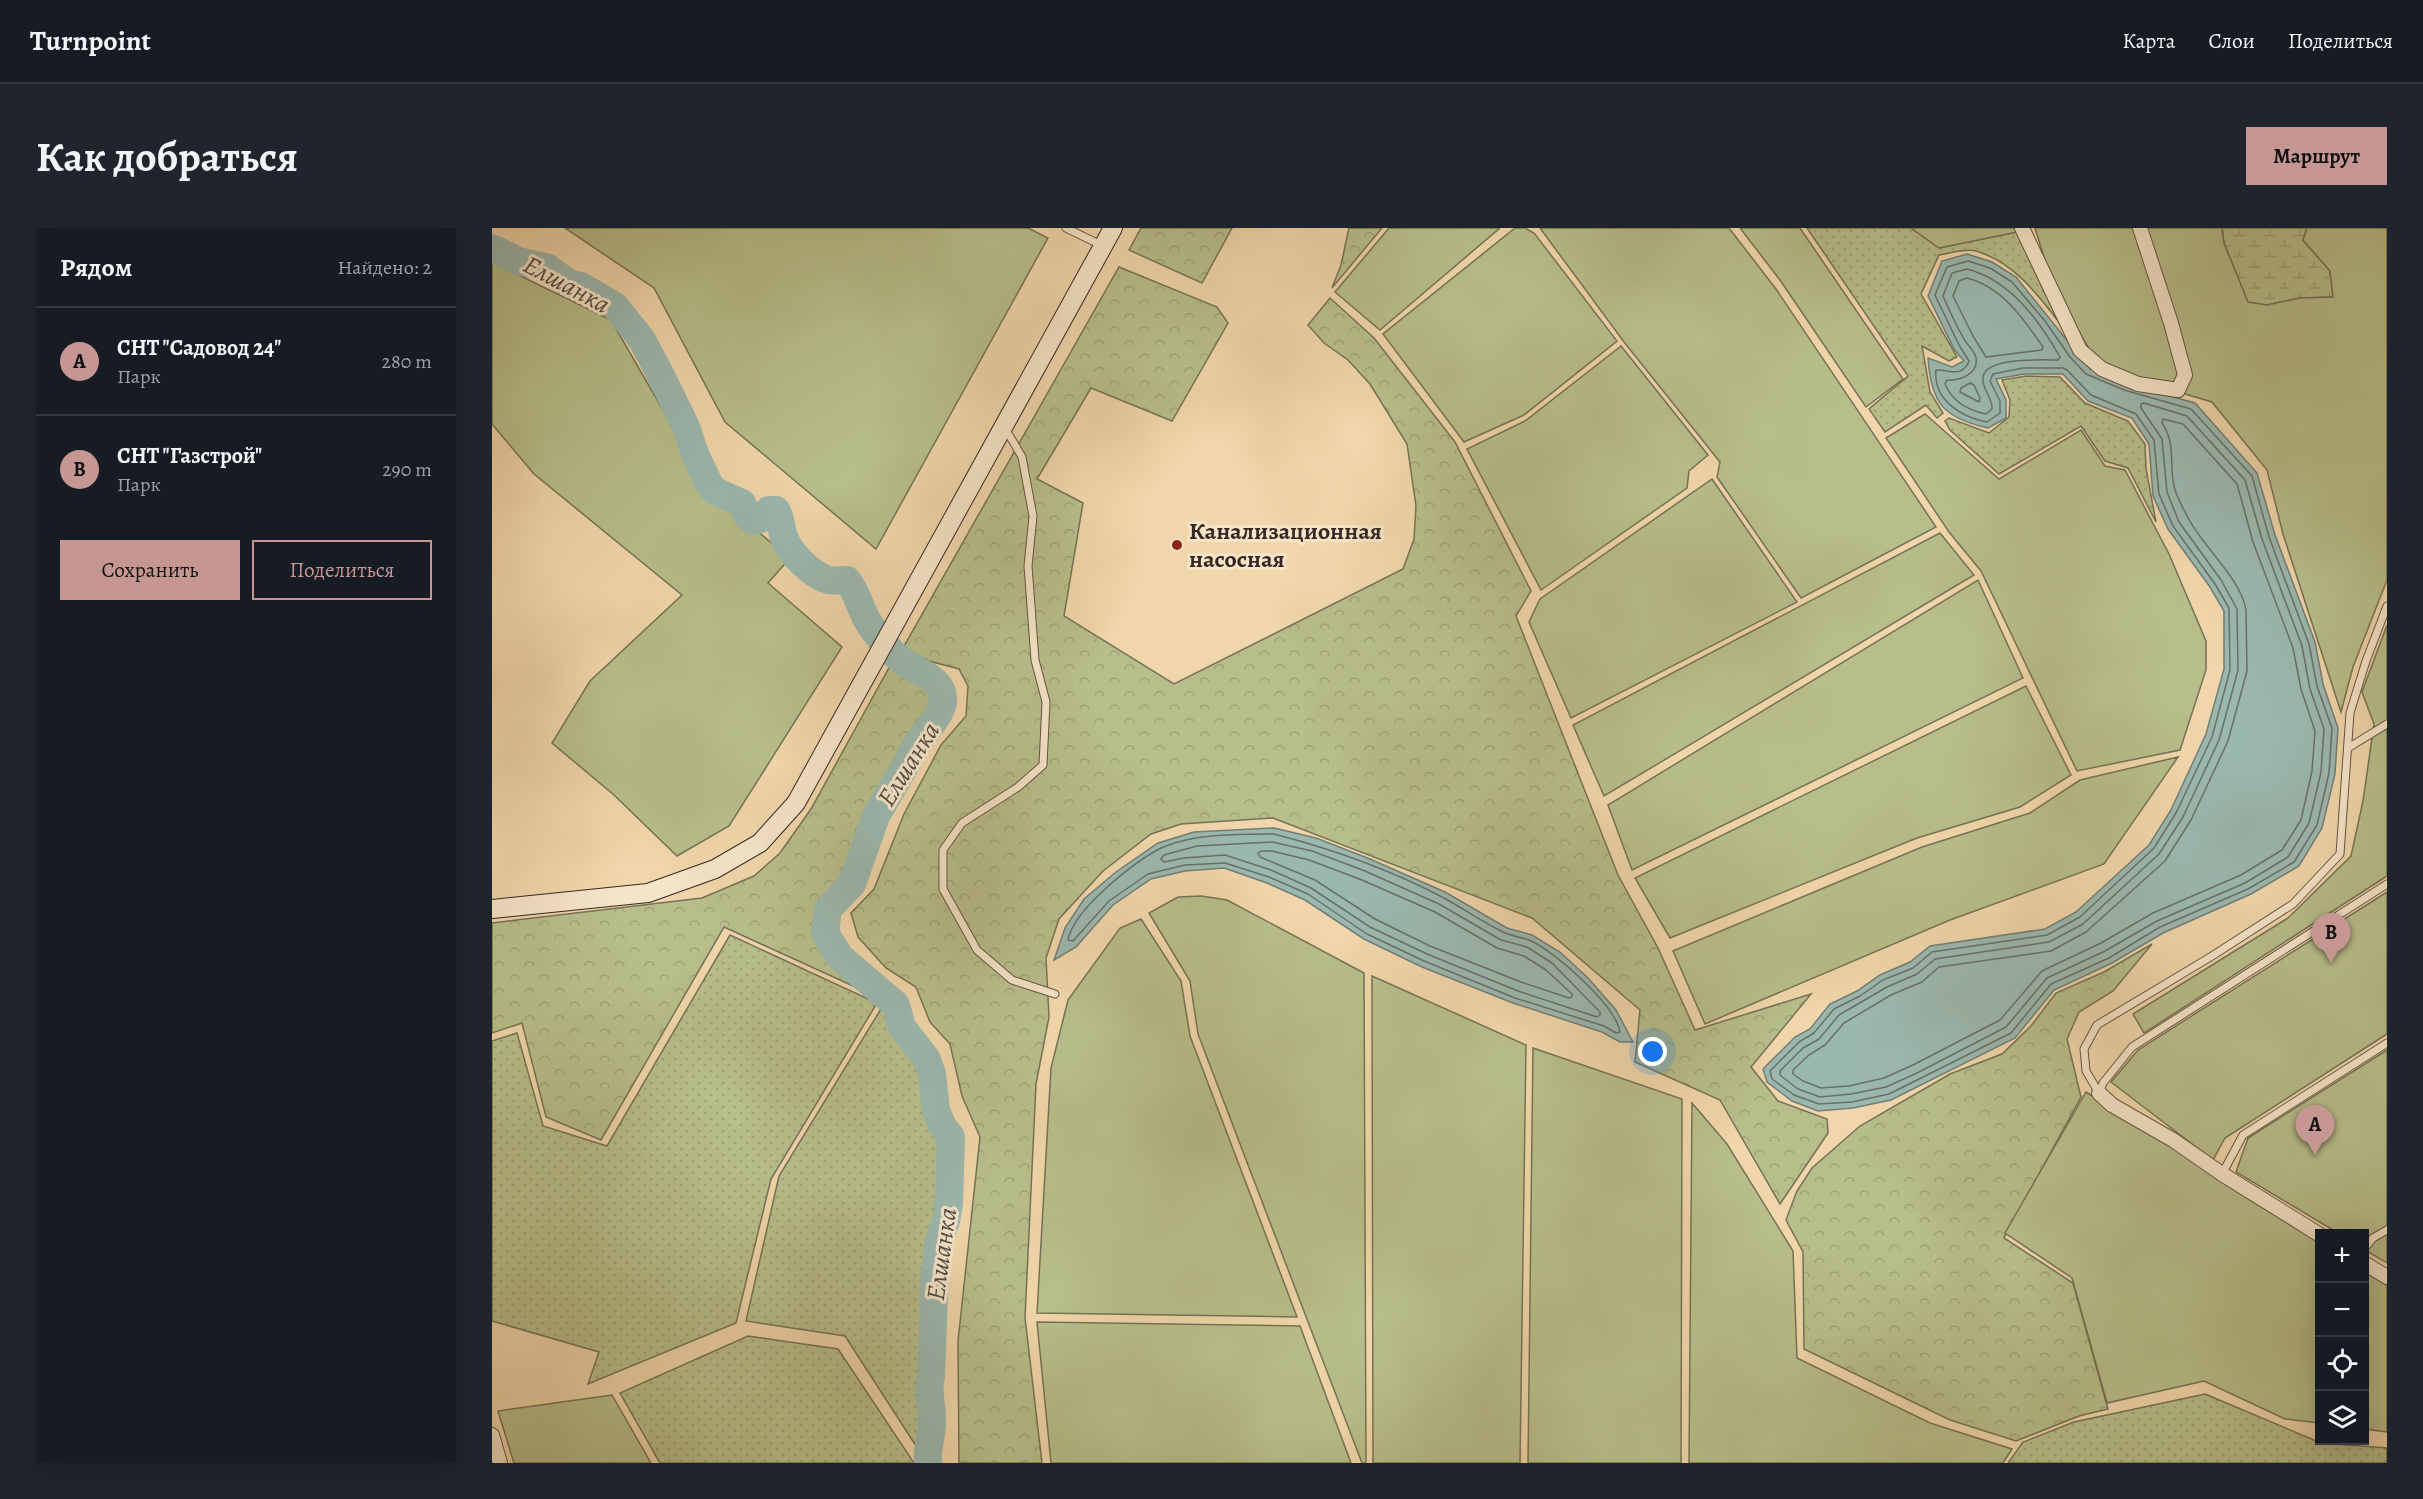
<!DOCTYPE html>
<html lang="ru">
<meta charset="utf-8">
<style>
:root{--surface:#171b24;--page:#20242c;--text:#f1f3f6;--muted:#9ea1a6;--line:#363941;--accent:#c59692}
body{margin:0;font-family:Alegreya,serif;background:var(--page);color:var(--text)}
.controls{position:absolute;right:18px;bottom:18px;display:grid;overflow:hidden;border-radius:0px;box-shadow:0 6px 24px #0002}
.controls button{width:54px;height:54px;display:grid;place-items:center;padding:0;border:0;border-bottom:2px solid var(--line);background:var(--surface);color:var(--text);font:30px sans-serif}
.you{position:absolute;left:1161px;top:824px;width:21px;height:21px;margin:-15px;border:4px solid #fff;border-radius:50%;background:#1a73e8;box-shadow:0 0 0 9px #1a73e833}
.badge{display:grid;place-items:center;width:39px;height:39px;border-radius:50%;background:var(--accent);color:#111;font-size:20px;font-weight:700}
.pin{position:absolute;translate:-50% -50px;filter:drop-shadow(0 2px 3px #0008)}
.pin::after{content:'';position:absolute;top:32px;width:21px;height:18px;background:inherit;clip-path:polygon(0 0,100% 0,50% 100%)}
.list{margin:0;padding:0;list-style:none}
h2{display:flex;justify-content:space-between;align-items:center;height:78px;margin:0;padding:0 24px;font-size:26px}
h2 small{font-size:20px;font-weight:400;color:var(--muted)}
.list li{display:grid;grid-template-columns:39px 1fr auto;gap:18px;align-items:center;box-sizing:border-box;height:108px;padding:0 24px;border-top:2px solid var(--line)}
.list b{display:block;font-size:22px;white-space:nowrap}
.list p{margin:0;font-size:20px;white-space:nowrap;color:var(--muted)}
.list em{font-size:20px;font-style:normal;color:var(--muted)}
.actions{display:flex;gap:12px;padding:18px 24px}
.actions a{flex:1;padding:14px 0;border:2px solid var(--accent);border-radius:0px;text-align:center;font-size:21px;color:var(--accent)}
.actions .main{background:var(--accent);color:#111}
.icon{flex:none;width:33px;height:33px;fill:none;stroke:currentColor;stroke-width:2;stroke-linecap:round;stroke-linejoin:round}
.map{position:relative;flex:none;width:1895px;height:1235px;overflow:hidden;border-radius:0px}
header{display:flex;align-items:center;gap:36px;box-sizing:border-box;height:84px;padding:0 30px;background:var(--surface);border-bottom:2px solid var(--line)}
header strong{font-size:28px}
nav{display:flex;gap:33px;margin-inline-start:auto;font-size:21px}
.intro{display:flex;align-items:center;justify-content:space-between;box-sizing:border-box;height:144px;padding:0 36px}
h1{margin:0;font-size:42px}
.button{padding:15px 27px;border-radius:0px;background:var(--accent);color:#111;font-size:21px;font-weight:700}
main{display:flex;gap:36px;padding:0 36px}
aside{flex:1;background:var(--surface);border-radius:0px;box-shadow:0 6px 24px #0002}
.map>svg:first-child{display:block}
.grass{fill:url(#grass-dots);stroke:#767256;stroke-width:1.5}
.forest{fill:url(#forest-crowns);stroke:#767256;stroke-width:1.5}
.wetland{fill:url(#wetland-marsh);stroke:#767256;stroke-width:1.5}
.garden{fill:#b7be8a;stroke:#767256;stroke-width:1.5}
.water{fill:#9bb8af;stroke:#727e77;stroke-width:1.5}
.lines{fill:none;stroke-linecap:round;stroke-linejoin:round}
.shore{stroke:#687068;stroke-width:1.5}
.river{stroke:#9bb8af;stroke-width:28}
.service-casing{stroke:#645344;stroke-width:9}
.minor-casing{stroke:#645344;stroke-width:16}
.secondary-casing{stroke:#352722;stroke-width:20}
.service{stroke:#f5e4c8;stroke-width:7}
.minor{stroke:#f5e4c8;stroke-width:14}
.secondary{stroke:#f5e4c8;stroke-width:18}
.poi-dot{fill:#8f2418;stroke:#f5e4c8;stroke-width:2}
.labels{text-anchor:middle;stroke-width:6;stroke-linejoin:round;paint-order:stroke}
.poi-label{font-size:24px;font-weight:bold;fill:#352722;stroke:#f5e4c8;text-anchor:start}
.water-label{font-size:26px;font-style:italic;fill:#4e4b45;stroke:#f5e4c8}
</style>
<header>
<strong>Turnpoint</strong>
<nav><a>Карта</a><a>Слои</a><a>Поделиться</a></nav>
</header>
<div class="intro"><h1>Как добраться</h1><a class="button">Маршрут</a></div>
<main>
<aside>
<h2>Рядом<small>Найдено: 2</small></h2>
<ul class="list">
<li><span class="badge">A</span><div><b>СНТ &quot;Садовод 24&quot;</b><p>Парк</p></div><em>280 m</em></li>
<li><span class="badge">B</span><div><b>СНТ &quot;Газстрой&quot;</b><p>Парк</p></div><em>290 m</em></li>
</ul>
<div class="actions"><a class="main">Сохранить</a><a>Поделиться</a></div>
</aside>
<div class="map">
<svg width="1895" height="1235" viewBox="0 0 1895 1235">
<defs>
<pattern id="grass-dots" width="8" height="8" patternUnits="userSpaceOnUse" patternTransform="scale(1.5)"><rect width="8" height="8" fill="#b7be8a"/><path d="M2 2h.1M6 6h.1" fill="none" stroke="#9ea377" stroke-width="1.8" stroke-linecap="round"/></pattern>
<pattern id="forest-crowns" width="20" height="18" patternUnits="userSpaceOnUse" patternTransform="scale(1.5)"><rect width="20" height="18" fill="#b7be8a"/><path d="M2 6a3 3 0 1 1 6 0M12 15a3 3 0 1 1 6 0" fill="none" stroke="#9ea377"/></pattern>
<pattern id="wetland-marsh" width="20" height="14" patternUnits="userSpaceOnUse" patternTransform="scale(1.5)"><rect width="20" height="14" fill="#b7be8a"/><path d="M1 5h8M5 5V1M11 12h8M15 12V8" fill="none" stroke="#9ea377"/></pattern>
</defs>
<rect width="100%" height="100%" fill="#f0d6aa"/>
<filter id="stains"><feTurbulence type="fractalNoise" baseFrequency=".00333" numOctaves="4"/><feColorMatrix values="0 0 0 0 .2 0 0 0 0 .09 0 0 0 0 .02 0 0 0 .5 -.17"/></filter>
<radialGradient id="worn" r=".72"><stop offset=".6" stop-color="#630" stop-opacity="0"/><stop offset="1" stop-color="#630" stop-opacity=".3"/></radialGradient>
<!-- grass -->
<g class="grass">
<path d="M 1315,0 L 1419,0 L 1447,20 L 1525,4 L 1580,111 C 1553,77 1528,36 1484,23 C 1475,20 1458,25 1447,27 L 1429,66 L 1465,129 L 1457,133 L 1430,118 L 1438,164 L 1451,185 L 1445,190 L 1434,177 L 1393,204 L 1377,181 L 1416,148 Z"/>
<path d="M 1534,148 L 1568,149 L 1593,175 L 1636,193 L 1653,216 L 1654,241 L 1664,294 L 1636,240 L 1613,233 L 1589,198 L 1507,246 L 1458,202 L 1453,193 L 1457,190 L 1497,205 L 1517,189 L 1518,172 L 1510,152 Z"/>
<path d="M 238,707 L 385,775 L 279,951 L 244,1095 L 96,1156 L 107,1124 L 0,1093 L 0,813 L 25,805 L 51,898 L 115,918 Z"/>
<path d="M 405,767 L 434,821 L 468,912 L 465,982 L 454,1012 L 439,1235 L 435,1235 L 353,1108 L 254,1093 L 287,948 L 392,776 Z"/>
<path d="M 256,1108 L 346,1121 L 422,1235 L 168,1235 L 128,1165 Z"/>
<path d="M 1713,1166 L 1829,1215 L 1895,1220 L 1895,1235 L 1516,1235 L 1531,1214 L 1582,1194 Z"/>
</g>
<!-- forest -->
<g class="forest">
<path d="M 649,0 L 740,0 L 710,55 L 637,22 Z"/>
<path d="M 857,0 L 890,0 L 840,60 L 849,37 Z"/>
<path d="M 627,39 L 725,79 L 736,95 L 680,193 L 599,160 L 545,251 L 591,275 L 572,388 L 682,456 L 911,341 L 922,311 L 924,278 L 915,216 L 878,156 L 856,132 L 832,115 L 816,97 L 838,70 L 882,110 L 963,214 L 1039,363 L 1024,388 L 1126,647 L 1166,720 L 1203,802 L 1319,766 L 1259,839 L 1286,873 L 1335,891 L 1336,905 L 1288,976 L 1228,872 L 1143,834 L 1148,782 L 1040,690 L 781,590 L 689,596 L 659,606 L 611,643 L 567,691 L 554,730 L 557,789 L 544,856 L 533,1090 L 550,1235 L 467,1235 L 466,1113 L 488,909 L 470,868 L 458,816 L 438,794 L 424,759 L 394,740 L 366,709 L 359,685 L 382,661 L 412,586 L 449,517 L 474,488 L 476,458 L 467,441 L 437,433 L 411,420 Z"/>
<path d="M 398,438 L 430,451 L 458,457 L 463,473 L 434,511 L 398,575 L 368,651 L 349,670 L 340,696 L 360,730 L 396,765 L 385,769 L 232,699 L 109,912 L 54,889 L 30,795 L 0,805 L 0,695 L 210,670 L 262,648 L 288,625 L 319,581 Z"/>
<path d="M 1660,716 L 1621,763 L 1587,784 L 1575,811 L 1589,869 L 1512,1010 L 1581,1055 L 1616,1181 L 1587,1188 L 1524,1213 L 1458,1192 L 1312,1121 L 1311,1024 L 1294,992 L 1305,963 L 1320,940 L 1368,898 L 1458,846 L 1510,826 L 1539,798 L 1564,765 L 1612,744 Z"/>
</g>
<!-- wetland -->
<path class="wetland" d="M 1730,0 L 1815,0 L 1811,12 L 1838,43 L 1841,69 L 1808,70 L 1775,77 L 1756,75 L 1732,15 Z"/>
<!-- garden -->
<g class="garden">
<path d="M 73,0 L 536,0 L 556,10 L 384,321 L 233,194 L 162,60 Z"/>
<path d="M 897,0 L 1008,0 L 888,102 L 843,64 Z"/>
<path d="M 1023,0 L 1033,0 L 1042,5 L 1125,113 L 1032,187 L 972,214 L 891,106 Z"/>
<path d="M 1048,0 L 1237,0 L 1284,61 L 1444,299 L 1309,370 L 1225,249 L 1228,234 L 1132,114 Z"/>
<path d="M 1248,0 L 1308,0 L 1411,151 L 1374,179 L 1288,52 Z"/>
<path d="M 1419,0 L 1524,0 L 1525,4 L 1447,20 Z"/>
<path d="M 1543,0 L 1730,0 L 1732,15 L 1756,74 L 1775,77 L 1808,70 L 1841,69 L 1838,43 L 1811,12 L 1815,0 L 1895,0 L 1895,352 L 1861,439 L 1849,484 L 1791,306 L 1775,242 L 1720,174 L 1653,154 L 1604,132 L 1563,65 Z"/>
<path d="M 0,34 L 119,92 L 219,265 L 298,330 L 276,355 L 350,419 L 237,598 L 185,628 L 122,567 L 60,515 L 98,453 L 190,367 L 42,246 L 0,196 Z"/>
<path d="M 1129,118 L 1216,227 L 1197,243 L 1195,260 L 1049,362 L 975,221 L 1033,193 Z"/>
<path d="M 1433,186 L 1507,251 L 1589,202 L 1613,238 L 1633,242 L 1677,326 L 1714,413 L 1714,442 L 1688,522 L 1585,543 L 1489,343 L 1457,304 L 1394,210 Z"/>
<path d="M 1220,251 L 1305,374 L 1079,490 L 1037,394 L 1048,371 Z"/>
<path d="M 1448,305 L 1482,347 L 1112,568 L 1081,497 Z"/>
<path d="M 1486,352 L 1531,450 L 1140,642 L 1116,577 Z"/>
<path d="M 1895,397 L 1895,648 L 1652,805 L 1641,786 L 1796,690 L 1859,628 L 1871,573 L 1882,496 L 1870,464 Z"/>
<path d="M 1534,458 L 1579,547 L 1528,579 L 1425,610 L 1178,710 L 1143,650 Z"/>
<path d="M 1686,529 L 1612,636 L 1458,692 L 1213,796 L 1181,723 L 1430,619 L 1538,585 L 1588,552 Z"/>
<path d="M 1895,664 L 1895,806 L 1733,910 L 1721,932 L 1619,854 L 1646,822 Z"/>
<path d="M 709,668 L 735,672 L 872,745 L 874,1235 L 870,1235 L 706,806 L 698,753 L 657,685 L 686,669 Z"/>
<path d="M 649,691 L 689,753 L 698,808 L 805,1089 L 545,1085 L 559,840 L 576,772 L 628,700 Z"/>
<path d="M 880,748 L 1034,817 L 1028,1235 L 881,1235 Z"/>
<path d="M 1041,820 L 1190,871 L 1189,1235 L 1036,1235 Z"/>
<path d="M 1895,822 L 1895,1035 L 1873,1022 L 1872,1006 L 1846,1005 L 1744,944 L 1756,910 Z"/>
<path d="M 1594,864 L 1827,1014 L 1827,1195 L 1793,1191 L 1712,1153 L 1615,1175 L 1580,1050 L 1513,1005 Z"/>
<path d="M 1200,875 L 1235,916 L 1301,1023 L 1305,1130 L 1438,1195 L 1520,1221 L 1511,1235 L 1197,1235 Z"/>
<path d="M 1872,1043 L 1895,1057 L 1895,1204 L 1873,1201 Z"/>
<path d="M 545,1094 L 808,1098 L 859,1235 L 559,1235 Z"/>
<path d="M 120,1167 L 159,1235 L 22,1235 L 6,1183 Z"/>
</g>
<!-- water -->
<g class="water">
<path d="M 1475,26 L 1500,34 L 1524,49 L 1598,141 L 1634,156 L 1703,175 L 1765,245 L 1783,307 L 1823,414 L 1831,456 L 1846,500 L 1843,546 L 1830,600 L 1807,638 L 1759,666 L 1671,705 L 1620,735 L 1562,762 L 1523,810 L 1399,872 L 1361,880 L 1326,883 L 1300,873 L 1275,854 L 1271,841 L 1303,809 L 1318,801 L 1338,776 L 1365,763 L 1388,747 L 1418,734 L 1438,718 L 1553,701 L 1584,684 L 1657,617 L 1679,582 L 1714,506 L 1732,441 L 1732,383 L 1718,359 L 1676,301 L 1661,268 L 1657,216 L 1640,190 L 1596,173 L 1571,146 L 1532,146 L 1504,151 L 1514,172 L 1514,190 L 1496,200 C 1451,190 1439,175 1436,130 L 1460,139 L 1472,133 L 1462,121 L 1436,68 L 1450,33 Z"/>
<path d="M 782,600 L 824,610 L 878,631 L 953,664 L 1015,700 L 1040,707 L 1068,724 L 1096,750 L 1124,782 L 1141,814 L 1128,814 L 1110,804 L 1021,775 L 930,739 L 872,711 L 813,672 L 775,655 L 732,640 L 693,643 L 659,651 L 621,677 L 584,719 L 562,732 L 573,700 L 592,671 L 624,644 L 666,615 L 702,604 Z"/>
</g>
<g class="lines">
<!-- shore -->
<g class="shore">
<path d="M 1476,33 L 1498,40 L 1520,54 L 1553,93 L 1578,129 L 1594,146 L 1632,162 L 1699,181 L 1760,248 L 1777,309 L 1817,416 L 1825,458 L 1840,500 L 1837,545 L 1825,597 L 1802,634 L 1756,661 L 1668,699 L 1617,730 L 1559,756 L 1519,805 L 1397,866 L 1360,874 L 1327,876 L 1302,867 L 1280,851 L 1278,843 L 1307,814 L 1322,805 L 1342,781 L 1368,768 L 1391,752 L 1421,740 L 1440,724 L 1555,707 L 1588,689 L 1662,620 L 1684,585 L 1720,509 L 1738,442 L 1737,380 L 1723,356 L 1681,298 L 1667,266 L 1662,212 L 1644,186 L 1599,167 L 1575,142 L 1571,140 L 1531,140 L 1501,146 L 1498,153 L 1508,173 L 1508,185 L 1495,194 C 1469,189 1441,172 1444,142 C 1456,141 1470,151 1477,133 L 1467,117 L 1443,67 L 1455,39 Z"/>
<path d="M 1475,41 C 1518,52 1547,92 1568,129 L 1566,132 C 1550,132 1494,129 1491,149 C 1489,161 1501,169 1500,181 L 1494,186 C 1475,182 1460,173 1453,156 L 1455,152 C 1467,153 1487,146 1484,130 C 1483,123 1475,117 1472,111 C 1464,97 1457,82 1451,68 L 1460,45 Z"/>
<path d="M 1475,50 C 1510,59 1531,90 1551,119 L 1550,122 L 1494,129 L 1481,108 L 1461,68 L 1467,53 Z"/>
<path d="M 1478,155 L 1482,157 L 1488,170 L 1487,174 L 1468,164 L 1469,160 Z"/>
<path d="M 1652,175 L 1695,188 L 1753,252 L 1770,311 L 1810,418 L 1818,461 L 1832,501 L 1829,544 L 1817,595 L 1796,629 L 1753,655 L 1665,693 L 1613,723 L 1555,750 L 1514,799 L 1425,845 L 1394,859 L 1359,866 L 1328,869 L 1306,861 L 1288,847 L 1288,843 L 1311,820 L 1327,811 L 1347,787 L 1395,759 L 1425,746 L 1443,731 L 1557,714 L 1591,696 L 1667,626 L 1691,589 L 1727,512 L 1738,472 L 1746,442 L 1745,381 L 1729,352 L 1687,294 L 1675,264 L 1670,211 L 1649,180 L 1649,176 Z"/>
<path d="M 1671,191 L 1691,196 L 1745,256 L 1761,314 L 1801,420 L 1809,461 L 1823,503 L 1820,543 L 1809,592 L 1790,622 L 1749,647 L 1661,685 L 1609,715 L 1550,743 L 1508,792 L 1421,837 L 1392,850 L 1357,858 L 1329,860 L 1311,853 L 1301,846 L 1301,842 L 1317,827 L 1333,817 L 1352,795 L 1399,767 L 1430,754 L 1447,739 L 1559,723 L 1594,704 L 1673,633 L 1699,592 L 1736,513 L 1755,443 L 1754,382 C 1749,350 1709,317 1695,288 C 1691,280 1686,271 1683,262 C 1676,238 1685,217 1670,195 Z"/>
<path d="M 782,606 C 840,621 899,642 952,670 C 972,681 991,694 1011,704 C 1019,708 1029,709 1037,712 C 1062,722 1124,778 1128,804 L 1124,805 L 1112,798 L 1023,770 L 932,733 L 875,706 L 816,666 L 777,649 L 733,635 L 693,637 L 656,646 L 617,673 L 581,713 L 576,712 C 581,682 642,634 669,620 C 678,616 693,612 704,610 C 729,606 756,606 782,606 Z"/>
<path d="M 780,614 L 820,623 L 873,643 L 947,676 L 1009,712 L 1035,719 L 1060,735 L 1108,784 L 1108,787 L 1105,789 L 1026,763 L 935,726 L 878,699 L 819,660 L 779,642 L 733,627 L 692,630 L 672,634 L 669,631 L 672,627 L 705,618 Z"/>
<path d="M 769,623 L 780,623 L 817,632 L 870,652 L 943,684 L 1005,720 L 1032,728 L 1054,742 L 1080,766 L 1080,769 L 1077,770 L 1029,754 L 938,718 L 883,691 L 823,652 L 768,629 L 766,625 Z"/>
</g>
<!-- river -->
<path class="river" d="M 0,20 L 26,33 L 56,40 L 78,56 L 89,58 L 123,78 L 150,112 L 166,142 L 194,199 L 203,226 L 217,256 L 223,263 L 250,275 L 256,289 L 263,293 L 271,290 L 277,282 L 284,282 C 290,290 288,299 292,309 C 298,325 318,346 336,352 C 341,353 350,352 355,352 C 367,367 368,382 378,397 C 386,408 398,424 409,432 C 424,444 454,451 451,474 C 449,491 423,512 416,533 L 384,588 L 360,656 L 336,681 L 333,705 L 348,729 L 404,777 L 410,799 L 434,830 L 440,846 L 444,882 L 450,897 L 459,909 L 457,975 L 454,993 L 447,1012 L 443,1042 L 439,1148 C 435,1163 440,1176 440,1192 C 441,1207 434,1219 436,1235"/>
<defs>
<g id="service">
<path d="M 574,0 L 609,17"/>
<path d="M 513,200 L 530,229 L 541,288 L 536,338 L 543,432 L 554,474 L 551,537 L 526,559 L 470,595 L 451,622 L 451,661 L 485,722 L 520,752 L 563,766"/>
<path d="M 1856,520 L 1895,496"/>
<path d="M 1607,865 L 1594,843 L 1592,821 L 1605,797 L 1720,728 L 1801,676 L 1848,626 L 1858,485 L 1874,433 L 1895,378"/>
<path d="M 1607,865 L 1611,855 L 1640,819 L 1895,656"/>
<path d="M 1730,946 L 1751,907 L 1895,815"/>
<path d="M 1872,1021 L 1881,1010 L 1895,1002"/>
</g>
<g id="minor">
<path d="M 1530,0 L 1588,122 L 1610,141 L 1646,156 L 1686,162 L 1693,147 L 1679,95 L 1648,0"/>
<path d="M 1607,865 L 1620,877 L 1681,912 L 1730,946 L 1828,1007"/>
<path d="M 1872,1035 L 1895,1049"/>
<path d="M 0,1207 L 8,1235"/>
</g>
<path id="secondary" d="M 0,681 L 156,665 L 223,641 L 268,615 L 304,575 L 621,0"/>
</defs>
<!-- service casing -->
<use href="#service" class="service-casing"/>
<!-- minor casing -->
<use href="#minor" class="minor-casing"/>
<!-- secondary casing -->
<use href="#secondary" class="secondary-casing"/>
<!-- service -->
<use href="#service" class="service"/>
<!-- minor -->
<use href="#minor" class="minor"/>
<!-- secondary -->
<use href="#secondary" class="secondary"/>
</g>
<!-- markers -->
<circle class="poi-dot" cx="685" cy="317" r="6"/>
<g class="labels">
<!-- poi labels -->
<g class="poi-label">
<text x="697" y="311">Канализационная<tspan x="697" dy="28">насосная</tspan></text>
</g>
<!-- water labels -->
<g class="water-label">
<text transform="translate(75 56) rotate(28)" y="9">Елшанка</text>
<text transform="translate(416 536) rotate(-58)" y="9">Елшанка</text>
<text transform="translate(449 1026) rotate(-82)" y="9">Елшанка</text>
</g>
</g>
<rect width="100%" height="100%" filter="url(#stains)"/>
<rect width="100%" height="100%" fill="url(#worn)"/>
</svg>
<div class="controls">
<button>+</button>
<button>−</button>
<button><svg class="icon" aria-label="locate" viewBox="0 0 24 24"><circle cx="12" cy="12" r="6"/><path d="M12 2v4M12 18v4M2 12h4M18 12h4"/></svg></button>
<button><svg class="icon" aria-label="layers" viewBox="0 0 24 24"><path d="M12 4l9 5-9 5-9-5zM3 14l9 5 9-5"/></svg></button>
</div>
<div class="you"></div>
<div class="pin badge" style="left:1823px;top:927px">A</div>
<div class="pin badge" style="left:1839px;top:735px">B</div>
</div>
</main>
